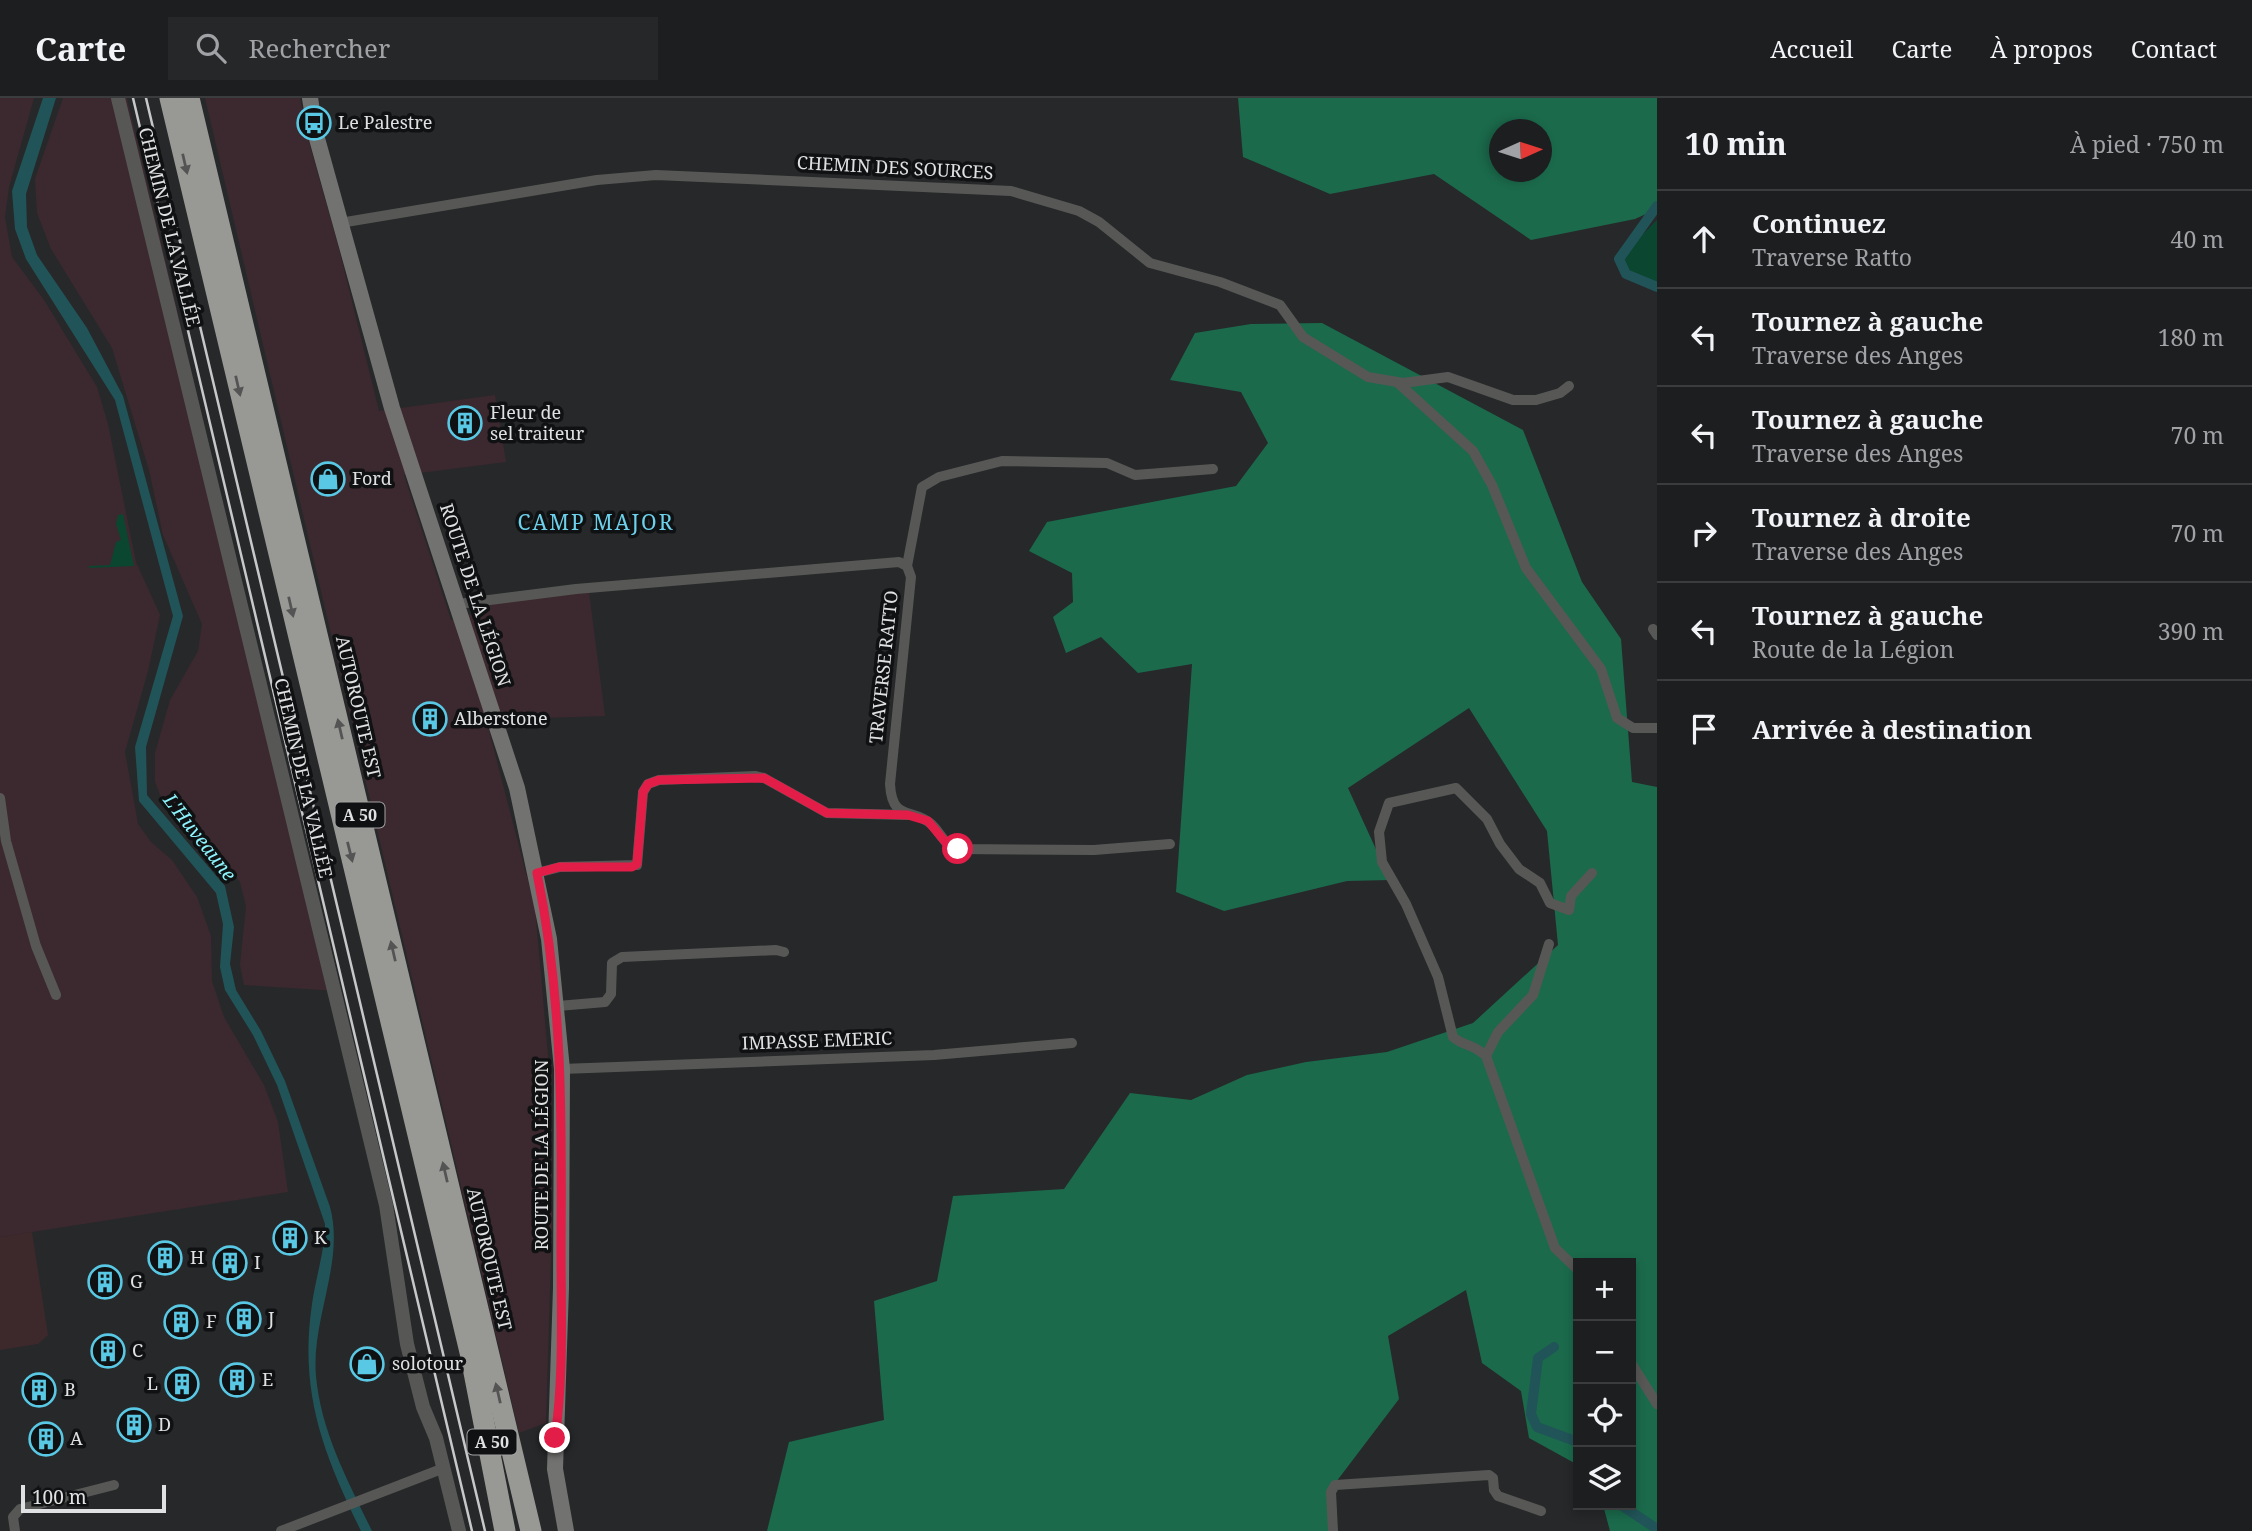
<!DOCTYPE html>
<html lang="fr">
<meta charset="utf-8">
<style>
:root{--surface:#1d1e20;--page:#252729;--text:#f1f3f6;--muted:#a0a2a5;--line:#3b3c3e}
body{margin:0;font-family:"Noto Serif",serif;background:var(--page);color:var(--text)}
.controls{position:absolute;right:21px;bottom:21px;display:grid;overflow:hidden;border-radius:0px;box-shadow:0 4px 10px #0003}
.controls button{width:63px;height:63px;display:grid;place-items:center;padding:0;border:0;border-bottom:2px solid var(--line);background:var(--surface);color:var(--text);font:35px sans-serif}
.compass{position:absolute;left:1489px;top:21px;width:63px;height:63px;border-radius:50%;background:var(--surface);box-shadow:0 4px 10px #0003;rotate:87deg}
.scale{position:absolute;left:21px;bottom:18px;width:145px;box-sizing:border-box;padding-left:7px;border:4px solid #e0e1e2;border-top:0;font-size:19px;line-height:24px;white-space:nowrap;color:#e0e1e2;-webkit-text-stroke:5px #101112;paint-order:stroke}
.stop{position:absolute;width:21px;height:21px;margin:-16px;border:5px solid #e11d48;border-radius:50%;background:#fff}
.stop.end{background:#e11d48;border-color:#fff;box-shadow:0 2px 7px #0008}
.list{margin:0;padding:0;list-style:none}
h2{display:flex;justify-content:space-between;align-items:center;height:91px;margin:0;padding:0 28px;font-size:30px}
h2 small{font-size:23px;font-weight:400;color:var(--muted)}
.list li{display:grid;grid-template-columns:46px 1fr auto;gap:21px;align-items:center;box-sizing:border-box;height:98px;padding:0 28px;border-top:2px solid var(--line)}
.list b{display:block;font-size:26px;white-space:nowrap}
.list p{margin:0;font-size:23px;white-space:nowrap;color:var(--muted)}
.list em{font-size:23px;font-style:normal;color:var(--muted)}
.icon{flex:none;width:38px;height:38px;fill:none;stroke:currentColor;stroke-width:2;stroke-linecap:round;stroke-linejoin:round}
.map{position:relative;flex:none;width:1657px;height:1433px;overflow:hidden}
header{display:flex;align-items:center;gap:42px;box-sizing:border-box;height:98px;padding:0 35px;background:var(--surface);border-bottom:2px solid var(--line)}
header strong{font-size:33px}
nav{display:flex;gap:38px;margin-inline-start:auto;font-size:24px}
.search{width:490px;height:63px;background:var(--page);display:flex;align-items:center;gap:18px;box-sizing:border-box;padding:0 24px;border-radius:0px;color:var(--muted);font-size:26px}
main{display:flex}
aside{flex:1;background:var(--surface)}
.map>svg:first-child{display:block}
.commercial{fill:#3c292f}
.education{fill:#3d292c}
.green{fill:#0b4630}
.forest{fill:#1b6a4c;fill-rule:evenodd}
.water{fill:#215458}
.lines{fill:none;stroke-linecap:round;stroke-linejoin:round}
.canal{stroke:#215458;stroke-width:10}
.minor{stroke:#575856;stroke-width:10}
.tertiary{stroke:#575856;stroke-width:14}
.secondary{stroke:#727270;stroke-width:16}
.motorway{stroke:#989895;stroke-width:21}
.rail{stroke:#c7c8ca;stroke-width:2.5}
.oneway{fill:#545454}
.route{stroke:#e11d48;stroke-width:9}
.labels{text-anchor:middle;stroke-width:7;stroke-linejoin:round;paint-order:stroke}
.shield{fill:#101112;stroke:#a2a3a4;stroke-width:2}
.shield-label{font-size:16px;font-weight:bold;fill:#e0e1e2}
.poi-label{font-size:18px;fill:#e0e1e2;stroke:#101112;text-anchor:start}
.street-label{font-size:18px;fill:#e0e1e2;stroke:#101112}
.water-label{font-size:19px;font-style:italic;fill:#8df4fd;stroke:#101112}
.quarter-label{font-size:21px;letter-spacing:2px;fill:#6dd1eb;stroke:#101112}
</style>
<header>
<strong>Carte</strong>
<div class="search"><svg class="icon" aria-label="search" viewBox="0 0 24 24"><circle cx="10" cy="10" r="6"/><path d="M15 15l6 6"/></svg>Rechercher</div>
<nav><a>Accueil</a><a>Carte</a><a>À propos</a><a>Contact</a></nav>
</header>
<main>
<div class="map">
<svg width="1657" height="1433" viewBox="0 0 1657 1433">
<rect width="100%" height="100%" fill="#27282a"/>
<!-- commercial -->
<g class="commercial">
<path d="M 0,0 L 34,0 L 9,89 L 5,119 L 12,159 L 44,202 L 97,289 L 108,326 L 136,464 L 160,517 L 148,573 L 125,654 L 138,726 L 151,744 L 172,762 L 197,799 L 211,838 L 212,883 L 224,919 L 264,987 L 278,1024 L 288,1094 L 0,1139 Z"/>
<path d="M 63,0 L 127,0 L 338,893 L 244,887 L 240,867 L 246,808 L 240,784 L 210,745 L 182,729 L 164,707 L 155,684 L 155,655 L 170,602 L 198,553 L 202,526 L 163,437 L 149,372 L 112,250 L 51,151 L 37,115 L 35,81 Z"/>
<path d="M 205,0 L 300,0 L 309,44 L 339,151 L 379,313 L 495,297 L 506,364 L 404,377 L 451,522 L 475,515 L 484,504 L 589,494 L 605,618 L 509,621 L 487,625 L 535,810 L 551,991 L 552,1122 L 546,1325 L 519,1335 Z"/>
</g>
<!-- education -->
<path class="education" d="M 32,1134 L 48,1237 L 38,1246 L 0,1252 L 0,1139 Z"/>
<!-- green -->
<g class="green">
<path d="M 1657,122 L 1657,186 L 1627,173 L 1624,162 L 1635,144 Z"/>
<path d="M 123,416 L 134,468 L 89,470 L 89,468 L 110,467 L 116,444 L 121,442 L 116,426 L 118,417 Z"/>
</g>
<!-- forest -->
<g class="forest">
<path d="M 1238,0 L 1657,0 L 1657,111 L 1635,121 L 1531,142 L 1434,76 L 1330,96 L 1243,59 ZM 1500,32 L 1542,32 L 1542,74 L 1500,74 Z"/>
<path d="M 1322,225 L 1523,332 L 1582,484 L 1621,541 L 1632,684 L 1657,689 L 1657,1433 L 1610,1433 L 1603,1407 L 1631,1407 L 1631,1165 L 1578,1165 L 1578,1367 L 1529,1340 L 1521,1293 L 1482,1265 L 1466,1192 L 1388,1238 L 1399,1301 L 1330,1392 L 1330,1433 L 767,1433 L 789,1344 L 884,1322 L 874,1203 L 937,1183 L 953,1098 L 1064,1091 L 1130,995 L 1191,1002 L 1247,977 L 1306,964 L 1387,954 L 1473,925 L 1558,847 L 1547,733 L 1469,610 L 1348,690 L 1390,782 L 1347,783 L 1224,813 L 1176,794 L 1192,566 L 1138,575 L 1101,539 L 1066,555 L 1053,519 L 1073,504 L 1072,475 L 1029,453 L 1047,424 L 1236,388 L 1268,345 L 1241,294 L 1170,282 L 1195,235 L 1251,226 Z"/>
</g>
<!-- water -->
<path class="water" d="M 43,0 L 56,0 L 26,96 L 27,129 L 37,157 L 87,230 L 123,298 L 183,518 L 146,649 L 147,697 L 225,788 L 234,829 L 230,866 L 236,892 L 261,933 L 285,983 L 330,1109 C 345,1164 311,1221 316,1278 C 321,1334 348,1383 372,1433 L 361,1433 C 323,1355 299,1294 312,1206 C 316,1178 325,1153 325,1126 L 277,987 L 253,937 L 225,892 L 220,869 L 223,826 L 216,795 L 139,703 L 135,649 L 173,518 L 115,302 L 26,161 L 15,131 L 12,93 Z"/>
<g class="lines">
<!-- canal -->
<g class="canal">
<path d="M 1657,108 L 1619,161 L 1626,176 L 1657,189"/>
<path d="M 1554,1249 L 1538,1260 L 1531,1316 L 1537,1329 L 1578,1344"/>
<path d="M 1621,1407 L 1657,1431"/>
</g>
<!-- minor -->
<g class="minor">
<path d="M 340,125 L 597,82 L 656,77 L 1011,93 L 1079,113 L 1099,124 L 1150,165 L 1220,184 L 1280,207 L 1303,239 L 1368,279 L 1403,285 L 1448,279 L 1513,302 L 1536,302 L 1560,295 L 1569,288"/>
<path d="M 1397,284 L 1473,353 L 1492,387 L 1526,470 L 1601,571 L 1617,620 L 1633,630 L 1657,630"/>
<path d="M 907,468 L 922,389 L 939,379 L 1002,363 L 1107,365 L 1135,377 L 1213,371"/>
<path d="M 458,506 L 576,491 L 899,464 L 907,468 L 911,479 L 890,686 C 892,723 911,710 930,725 C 941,734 943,747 958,751 L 1094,752 L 1170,746"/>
<path d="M 1653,531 L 1657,537"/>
<path d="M 0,700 L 6,743 L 36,848 L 56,897"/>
<path d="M 537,775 L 560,769 L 637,767 L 643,694 L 648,686 L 659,682 L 755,678 L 764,680 L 827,715 L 908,717"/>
<path d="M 558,908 L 605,904 L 611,896 L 612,865 L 622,859 L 776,852 L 784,854"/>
<path d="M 1486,958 L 1498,934 L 1533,897 L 1549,846"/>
<path d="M 562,971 L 934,957 L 1072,945"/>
<path d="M 1578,1172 L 1555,1150 L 1486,958 C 1472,945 1465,949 1453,939 L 1438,879 L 1406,806 L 1382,764 L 1379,734 L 1389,705 L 1456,690 L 1487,721 L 1500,746 L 1519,771 L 1540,785 L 1550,805 L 1569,812 L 1571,798 L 1592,775"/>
<path d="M 1631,1265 L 1657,1306"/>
<path d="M 15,1433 L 13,1419 L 20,1411 L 114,1387"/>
<path d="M 281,1433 L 444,1370"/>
<path d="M 1333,1433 L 1331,1394 L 1335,1387 L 1489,1377 L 1493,1380 L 1494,1392 L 1498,1398 L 1541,1413"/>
</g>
<!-- tertiary -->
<path class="tertiary" d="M 118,0 L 386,1107 L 407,1246 L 423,1309 L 436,1340 L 459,1433"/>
<!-- secondary -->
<path class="secondary" d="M 310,0 L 316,37 L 392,310 L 517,690 L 549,841 L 562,971 L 561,1190 L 555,1371 L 566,1433"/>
<!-- motorway -->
<g class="motorway">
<path d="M 170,0 L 470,1254 L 505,1433"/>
<path d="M 189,0 L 531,1433"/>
</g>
<!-- rail -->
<g class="rail">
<path d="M 133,0 L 472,1433"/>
<path d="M 146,0 L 485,1433"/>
</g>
</g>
<!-- one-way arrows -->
<defs><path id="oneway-solid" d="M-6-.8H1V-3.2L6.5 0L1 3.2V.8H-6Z" transform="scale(1.75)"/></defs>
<g class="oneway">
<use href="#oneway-solid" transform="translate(185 66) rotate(77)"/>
<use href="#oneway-solid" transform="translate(238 288) rotate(77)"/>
<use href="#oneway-solid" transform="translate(291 509) rotate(77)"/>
<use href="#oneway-solid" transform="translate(340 631) rotate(-103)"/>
<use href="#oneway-solid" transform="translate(350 754) rotate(76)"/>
<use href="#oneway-solid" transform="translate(393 853) rotate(-103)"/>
<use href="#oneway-solid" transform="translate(445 1074) rotate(-103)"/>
<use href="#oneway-solid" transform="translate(498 1295) rotate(-103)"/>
</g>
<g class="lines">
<!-- route -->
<path class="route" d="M 555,1340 C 564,1278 561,1212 561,1150 C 562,1022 563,901 537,775 L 559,769 L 632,769 L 637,766 L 643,694 L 648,686 L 659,682 L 764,680 L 827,715 L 908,717 L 928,723 L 947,746 L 958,751"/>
</g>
<!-- icons -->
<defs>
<symbol id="bus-ring" viewBox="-11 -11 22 22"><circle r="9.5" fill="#101112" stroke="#59c8e4" stroke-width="1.5"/><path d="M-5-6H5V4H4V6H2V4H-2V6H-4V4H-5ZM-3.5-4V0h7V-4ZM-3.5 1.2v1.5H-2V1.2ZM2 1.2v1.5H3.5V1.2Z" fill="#59c8e4"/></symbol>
<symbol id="building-ring" viewBox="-11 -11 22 22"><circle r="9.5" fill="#101112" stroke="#59c8e4" stroke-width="1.5"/><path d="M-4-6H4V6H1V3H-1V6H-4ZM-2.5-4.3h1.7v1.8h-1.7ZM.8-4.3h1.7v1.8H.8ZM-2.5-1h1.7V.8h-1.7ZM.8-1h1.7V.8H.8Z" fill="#59c8e4"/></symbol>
<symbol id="shop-ring" viewBox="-11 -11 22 22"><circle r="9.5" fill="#101112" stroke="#59c8e4" stroke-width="1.5"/><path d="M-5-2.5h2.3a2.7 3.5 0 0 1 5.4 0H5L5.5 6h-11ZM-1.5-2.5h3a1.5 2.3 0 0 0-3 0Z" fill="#59c8e4"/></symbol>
</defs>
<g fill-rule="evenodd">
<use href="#bus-ring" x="295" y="6" width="38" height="38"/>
<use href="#building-ring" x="446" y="306" width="38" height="38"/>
<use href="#shop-ring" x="309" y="362" width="38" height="38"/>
<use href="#building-ring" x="411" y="602" width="38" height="38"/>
<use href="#building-ring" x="271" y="1121" width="38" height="38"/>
<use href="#building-ring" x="146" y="1141" width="38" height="38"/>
<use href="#building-ring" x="211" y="1146" width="38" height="38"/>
<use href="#building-ring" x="86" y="1165" width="38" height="38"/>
<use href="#building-ring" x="225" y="1202" width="38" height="38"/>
<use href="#building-ring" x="162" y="1205" width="38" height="38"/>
<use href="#building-ring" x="89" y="1234" width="38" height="38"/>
<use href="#shop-ring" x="348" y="1247" width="38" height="38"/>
<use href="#building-ring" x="218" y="1263" width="38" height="38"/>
<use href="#building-ring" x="163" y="1267" width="38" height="38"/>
<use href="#building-ring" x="20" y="1273" width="38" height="38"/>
<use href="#building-ring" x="115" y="1308" width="38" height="38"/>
<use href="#building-ring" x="27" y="1322" width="38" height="38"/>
</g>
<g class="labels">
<!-- shield labels -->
<g class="shield">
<rect x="335.5" y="704.5" width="49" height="25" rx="5"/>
<rect x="467.5" y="1331.5" width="49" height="25" rx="5"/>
</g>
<g class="shield-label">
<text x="360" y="723">A 50</text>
<text x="492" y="1350">A 50</text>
</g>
<!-- poi labels -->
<g class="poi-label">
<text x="338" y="31">Le Palestre</text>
<text x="490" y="321">Fleur de<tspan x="490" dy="21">sel traiteur</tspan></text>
<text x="352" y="387">Ford</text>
<text x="454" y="627">Alberstone</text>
<text x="314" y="1146">K</text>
<text x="190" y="1166">H</text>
<text x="254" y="1171">I</text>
<text x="130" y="1190">G</text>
<text x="268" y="1227">J</text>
<text x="206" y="1230">F</text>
<text x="132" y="1259">C</text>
<text x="392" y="1272">solotour</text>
<text x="262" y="1288">E</text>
<text x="158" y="1292" text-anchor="end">L</text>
<text x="64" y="1298">B</text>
<text x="158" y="1333">D</text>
<text x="70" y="1347">A</text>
</g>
<!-- street labels -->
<g class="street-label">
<text transform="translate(895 70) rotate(3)" y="6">CHEMIN DES SOURCES</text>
<text transform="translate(169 129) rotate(76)" y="6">CHEMIN DE LA VALLÉE</text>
<text transform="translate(475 497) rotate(72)" y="6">ROUTE DE LA LÉGION</text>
<text transform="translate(884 569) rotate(-84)" y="6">TRAVERSE RATTO</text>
<text transform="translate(358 609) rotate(77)" y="6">AUTOROUTE EST</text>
<text transform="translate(303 680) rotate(77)" y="6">CHEMIN DE LA VALLÉE</text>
<text transform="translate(817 943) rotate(-2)" y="6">IMPASSE EMERIC</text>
<text transform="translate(542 1057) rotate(-90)" y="6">ROUTE DE LA LÉGION</text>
<text transform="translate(489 1161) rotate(77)" y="6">AUTOROUTE EST</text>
</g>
<!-- water labels -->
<g class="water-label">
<text transform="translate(200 739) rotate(52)" y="7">L'Huveaune</text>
</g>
<!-- quarter labels -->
<g class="quarter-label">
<text x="596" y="432">CAMP MAJOR</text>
</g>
</g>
</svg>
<div class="controls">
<button>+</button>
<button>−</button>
<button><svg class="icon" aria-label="locate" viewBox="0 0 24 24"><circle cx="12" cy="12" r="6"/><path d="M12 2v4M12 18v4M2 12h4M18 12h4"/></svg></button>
<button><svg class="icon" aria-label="layers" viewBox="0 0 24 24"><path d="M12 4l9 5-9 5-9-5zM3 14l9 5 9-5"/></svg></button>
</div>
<svg class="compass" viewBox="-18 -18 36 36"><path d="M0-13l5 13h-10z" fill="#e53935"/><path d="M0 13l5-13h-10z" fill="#a0a2a5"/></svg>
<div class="scale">100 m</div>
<div class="stop" style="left:958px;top:751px"></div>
<div class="stop end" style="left:555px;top:1340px"></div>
</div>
<aside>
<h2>10 min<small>À pied · 750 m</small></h2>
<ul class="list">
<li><svg class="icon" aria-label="ahead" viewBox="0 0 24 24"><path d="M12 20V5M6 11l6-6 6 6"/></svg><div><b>Continuez</b><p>Traverse Ratto</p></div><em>40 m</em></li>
<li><svg class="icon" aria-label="left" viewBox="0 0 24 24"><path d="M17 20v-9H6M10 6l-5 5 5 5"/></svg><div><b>Tournez à gauche</b><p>Traverse des Anges</p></div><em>180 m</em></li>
<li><svg class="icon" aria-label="left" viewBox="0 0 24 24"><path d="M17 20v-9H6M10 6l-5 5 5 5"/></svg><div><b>Tournez à gauche</b><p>Traverse des Anges</p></div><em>70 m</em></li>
<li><svg class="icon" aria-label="right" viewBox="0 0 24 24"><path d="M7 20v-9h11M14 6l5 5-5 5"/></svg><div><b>Tournez à droite</b><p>Traverse des Anges</p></div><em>70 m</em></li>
<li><svg class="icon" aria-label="left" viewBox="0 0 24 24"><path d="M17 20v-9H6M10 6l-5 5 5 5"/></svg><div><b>Tournez à gauche</b><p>Route de la Légion</p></div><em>390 m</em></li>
<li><svg class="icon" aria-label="arrive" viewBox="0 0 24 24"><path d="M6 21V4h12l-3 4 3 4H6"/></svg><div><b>Arrivée à destination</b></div></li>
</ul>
</aside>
</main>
